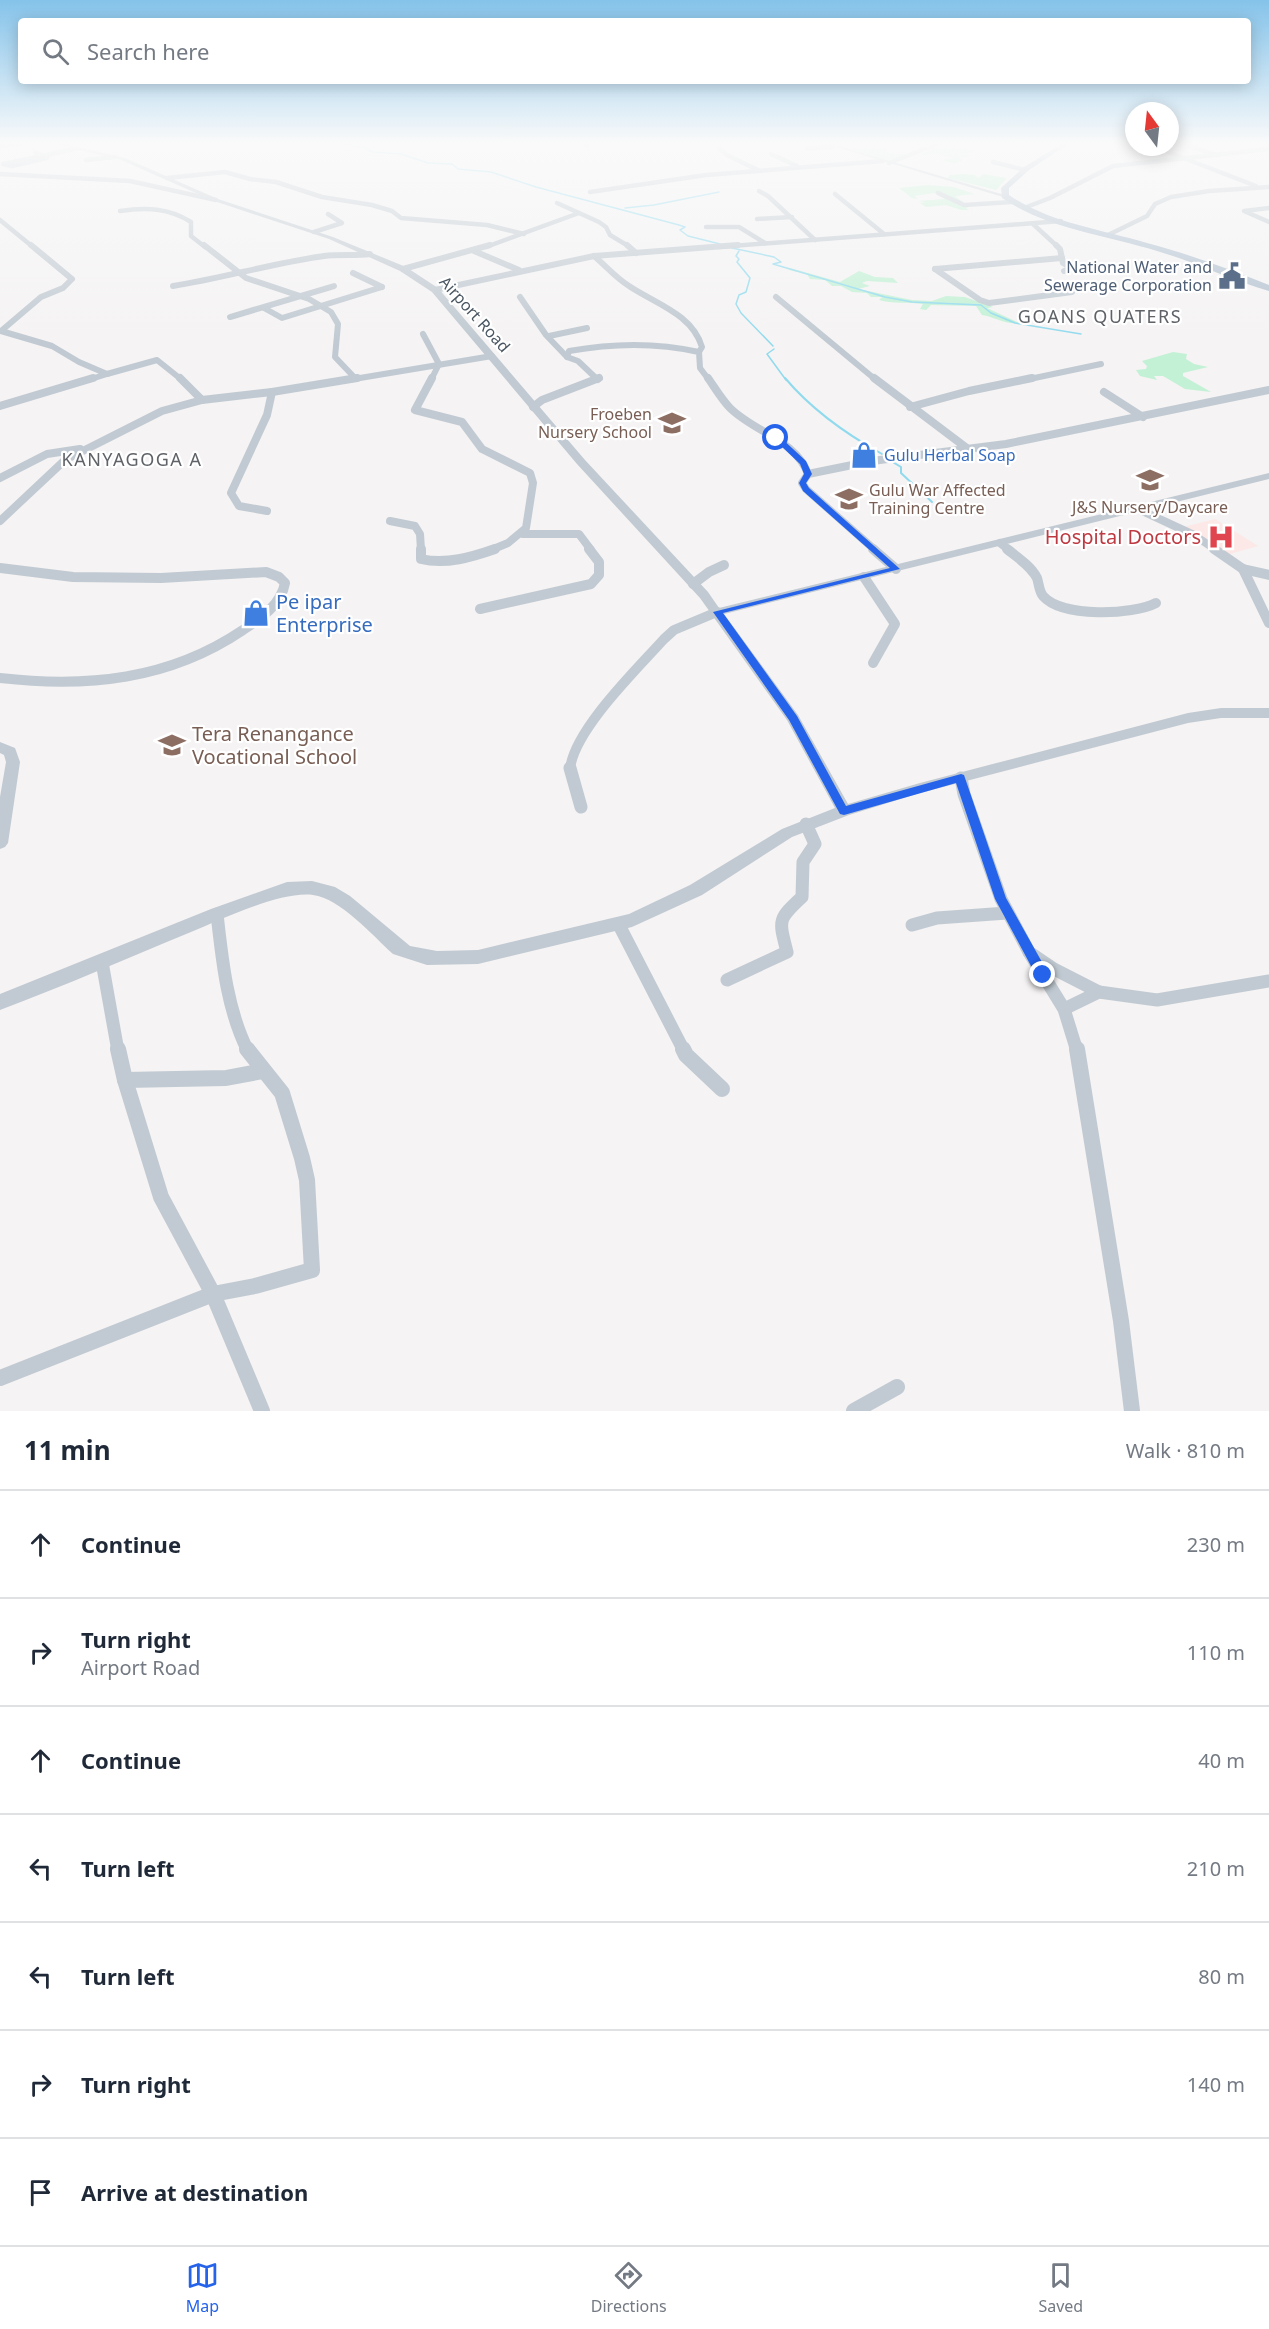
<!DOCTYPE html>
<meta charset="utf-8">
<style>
:root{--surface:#fff;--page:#f6f6f7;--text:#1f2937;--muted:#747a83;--line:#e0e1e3;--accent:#2563eb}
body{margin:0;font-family:"Noto Sans",sans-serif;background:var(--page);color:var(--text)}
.compass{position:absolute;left:1125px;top:102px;width:54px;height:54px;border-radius:50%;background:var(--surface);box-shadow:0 3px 15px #0003;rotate:345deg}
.stop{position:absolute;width:18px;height:18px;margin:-14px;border:4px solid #2563eb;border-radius:50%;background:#fff}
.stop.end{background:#2563eb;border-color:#fff;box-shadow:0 2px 6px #0008}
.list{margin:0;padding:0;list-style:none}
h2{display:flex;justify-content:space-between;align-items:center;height:78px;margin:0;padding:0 24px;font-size:26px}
h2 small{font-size:20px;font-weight:400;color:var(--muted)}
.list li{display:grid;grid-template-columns:39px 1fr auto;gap:18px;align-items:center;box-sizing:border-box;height:108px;padding:0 24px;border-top:2px solid var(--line)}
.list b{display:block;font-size:22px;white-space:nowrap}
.list p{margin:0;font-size:20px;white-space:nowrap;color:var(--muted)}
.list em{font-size:20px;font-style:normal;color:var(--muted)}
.icon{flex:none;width:33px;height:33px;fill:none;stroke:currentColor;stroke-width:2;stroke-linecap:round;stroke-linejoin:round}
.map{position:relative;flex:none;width:1269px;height:1411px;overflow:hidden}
.search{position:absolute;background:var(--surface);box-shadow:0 3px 15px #0003;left:18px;right:18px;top:18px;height:66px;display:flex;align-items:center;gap:15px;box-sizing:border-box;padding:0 21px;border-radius:6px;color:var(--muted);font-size:22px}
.sheet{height:834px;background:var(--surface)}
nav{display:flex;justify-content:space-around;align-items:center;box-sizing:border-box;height:84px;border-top:2px solid var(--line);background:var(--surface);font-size:16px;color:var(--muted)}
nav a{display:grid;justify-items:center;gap:3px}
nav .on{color:var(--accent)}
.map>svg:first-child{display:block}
.medical{fill:#fce8e6}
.green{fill:#c3f1d5}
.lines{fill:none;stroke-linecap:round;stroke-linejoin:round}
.stream-far1{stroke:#90daee;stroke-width:1.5}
.stream{stroke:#90daee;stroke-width:2}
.minor-far5{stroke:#c1cad2;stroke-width:4.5}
.minor-far4{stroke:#c1cad2;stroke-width:6}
.minor-far3{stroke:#c1cad2;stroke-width:8}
.minor-far2{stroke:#c1cad2;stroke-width:10}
.minor-far1{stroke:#c1cad2;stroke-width:13}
.minor{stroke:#c1cad2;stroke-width:16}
.tertiary{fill:#c1cad2;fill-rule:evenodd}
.primary{fill:#b3c2d1;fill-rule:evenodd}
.route{fill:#2563eb}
.labels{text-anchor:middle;stroke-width:4.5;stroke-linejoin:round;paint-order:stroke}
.far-service-label{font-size:16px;fill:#4e5e75;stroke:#fff;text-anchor:end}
.far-street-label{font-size:16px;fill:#4a5661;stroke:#fff}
.far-education-label{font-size:16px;fill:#785e54;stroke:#fff;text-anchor:end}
.far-shop-label{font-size:16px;fill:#366cbe;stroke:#fff;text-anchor:start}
.far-quarter-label{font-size:18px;letter-spacing:1.5px;fill:#5f6368;stroke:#fff}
.health-label{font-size:20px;fill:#be3a42;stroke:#fff;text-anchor:end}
.shop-label{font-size:20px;fill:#366cbe;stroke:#fff;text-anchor:start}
.education-label{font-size:20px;fill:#785e54;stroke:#fff;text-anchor:start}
</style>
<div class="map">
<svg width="1269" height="1411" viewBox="0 0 1269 1411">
<rect width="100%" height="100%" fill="#f5f3f3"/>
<!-- medical -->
<path class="medical" d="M 1215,519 L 1258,546 L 1226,555 L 1184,527 Z"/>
<!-- green -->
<g class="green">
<path d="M 946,143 L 976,151 L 966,154 L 971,156 L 959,158 L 963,160 L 955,164 L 941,160 L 953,158 L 939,154 L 919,155 Z"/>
<path d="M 861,145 L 873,145 L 889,150 L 885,152 L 908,155 L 888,160 L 850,149 Z"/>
<path d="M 964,174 L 975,175 L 979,178 L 983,174 L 1007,178 L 996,190 L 948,178 L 949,175 Z"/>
<path d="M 927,185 L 954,187 L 974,194 L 955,196 L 969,207 L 966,208 L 969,210 L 961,210 L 946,205 L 926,207 L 920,203 L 926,202 L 917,201 L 945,199 L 934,193 L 914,196 L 918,199 L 912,198 L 899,188 Z"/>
<path d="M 790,268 L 840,282 L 859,271 L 875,277 L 893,278 L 898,283 L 867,281 L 862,283 L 870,286 L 858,289 L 912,300 L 932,301 L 946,296 L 965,297 L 993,307 L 987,308 L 1019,323 C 1006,325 995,317 982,315 L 976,306 L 931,305 L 926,310 L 920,309 L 923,304 C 909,302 892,304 879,300 L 882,297 L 871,297 L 867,293 L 852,292 L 841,286 L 832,286 L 825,280 L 810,279 L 807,274 L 789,270 Z"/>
<path d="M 1173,352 L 1187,354 L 1186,359 L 1194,364 L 1208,367 L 1183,373 L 1183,376 L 1211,392 L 1185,389 L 1163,376 L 1154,376 L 1157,380 L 1140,376 L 1136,370 L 1146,369 L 1147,366 L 1142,361 Z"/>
</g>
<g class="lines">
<!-- stream-far1 -->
<g class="stream-far1">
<path d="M 338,143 L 367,148"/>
<path d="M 367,149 L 372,152 L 401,154 L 428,163 L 452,164 L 458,169 L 491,172 L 536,187 L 679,225 L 685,227 L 680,230 L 688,236 L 720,244"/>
<path d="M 625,208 L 654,205 L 719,192"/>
<path d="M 732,248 L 774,257 L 781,262 L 773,264 L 885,297 L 912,302 L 981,305 L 991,313 L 1015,323 L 1081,334"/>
<path d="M 739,251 L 736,256 L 739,259 L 737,262 L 750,278 L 746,292 L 739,295 L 736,304 L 741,313 L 773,346"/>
<path d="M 774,349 L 767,354 L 786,380"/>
</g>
<!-- stream -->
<g class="stream">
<path d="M 785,378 C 812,410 846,434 882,454"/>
<path d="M 891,461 L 901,467 L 901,473 L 932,502"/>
</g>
<!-- minor-far5 -->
<g class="minor-far5">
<path d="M 584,143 L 587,146"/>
<path d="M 1199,143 L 1189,146 L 1216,155"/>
<path d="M 0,146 L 23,143"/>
<path d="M 1155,147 L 1256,186"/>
<path d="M 719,148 L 727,155 L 758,170"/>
<path d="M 807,148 L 833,147"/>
<path d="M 35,152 L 42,156"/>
<path d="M 771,154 L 797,166"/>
<path d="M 42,156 L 47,158 L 12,166 L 3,164 Z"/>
<path d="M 42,156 L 78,148"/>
<path d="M 86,160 L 115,157"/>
<path d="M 993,162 L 1025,170"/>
<path d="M 889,163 L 939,143"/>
<path d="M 0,174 L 130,181 L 216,200"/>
<path d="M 167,178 L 225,172 L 250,179 L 276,182 L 322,197 L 372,205 L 392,211 L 401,218 L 487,225 L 524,234"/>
<path d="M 759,191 L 768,196 L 815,240"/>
<path d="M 590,192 L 706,175 L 883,161"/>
<path d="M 938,193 L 964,205 L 1012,202"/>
<path d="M 835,194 L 884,234"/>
<path d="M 557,203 L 599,222 L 606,227 L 610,235 L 630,247"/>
<path d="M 1024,208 L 1050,198 L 1113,166 L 1269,149"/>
<path d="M 1269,208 L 1244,211 L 1269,222"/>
<path d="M 120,211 C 146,207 169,208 191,222 L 191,236 L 205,247"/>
<path d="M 757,219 L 792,217"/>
<path d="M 0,220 L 33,247"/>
<path d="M 1033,224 L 1058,247"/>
<path d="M 706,227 L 739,227 L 765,243"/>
<path d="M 314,232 L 342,223 L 328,214"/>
<path d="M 1108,235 L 1147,216 L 1155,204 L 1171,197 L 1209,191 L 1269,187"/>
<path d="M 486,247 L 579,213"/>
<path d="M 718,247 L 1061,221"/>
</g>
<!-- minor-far4 -->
<g class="minor-far4">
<path d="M 31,245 L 72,279 L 63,288 L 41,297 L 1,331 L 52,346 L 79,362 L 107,374 L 157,360 L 182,380"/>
<path d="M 204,245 L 246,278 L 309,299 L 331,312 L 338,324 L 335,357 L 354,377"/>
<path d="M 627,245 L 636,253"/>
<path d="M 1056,245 L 1060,249 L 1063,263 L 1072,268 L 1064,271"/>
<path d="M 474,251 L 519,270"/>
<path d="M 594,256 C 606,266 616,278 629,286 C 656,304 692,314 702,347 L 699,352"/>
<path d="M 403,269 L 490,245"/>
<path d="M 935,269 L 980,300 L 989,303 L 1072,292"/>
<path d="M 935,269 L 1062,258"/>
<path d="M 353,273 L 382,287"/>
<path d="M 173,286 C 224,278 273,263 324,256 C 339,254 355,256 370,254"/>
<path d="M 435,290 L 594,256 L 738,245"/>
<path d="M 520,297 L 546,335 L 567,357"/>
<path d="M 776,297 L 876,380"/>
<path d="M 264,308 L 282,318 L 382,287"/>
<path d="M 230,317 L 334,286"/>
<path d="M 423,334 L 439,364 L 431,380"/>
<path d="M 549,336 L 587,328"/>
<path d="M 88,380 L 107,374"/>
<path d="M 348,380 L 492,356"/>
<path d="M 598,380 L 578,361 L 567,357 L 569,351 C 613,343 655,342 699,352 L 700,368 L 709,380"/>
<path d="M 1025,380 L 1101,364"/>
</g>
<!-- minor-far3 -->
<g class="minor-far3">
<path d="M 180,378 L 202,400 L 272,392 L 357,378"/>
<path d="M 432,378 L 415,410 L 462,422 L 482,449 L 530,473 L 533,483 L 526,528 L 508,543 L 491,550"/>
<path d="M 708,378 C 715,388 722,400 730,408 C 754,432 796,440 808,474"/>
<path d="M 874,378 L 968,449"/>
<path d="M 1104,392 L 1143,417"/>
<path d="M 0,406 L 93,378"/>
<path d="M 533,407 L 542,400 L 599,378"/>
<path d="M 910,407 L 969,391 L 1032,378"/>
<path d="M 0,478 L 47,454 L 80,449"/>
<path d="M 1136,508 L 1194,535 L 1216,550"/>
<path d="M 267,511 L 239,506 L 231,493 L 267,415 L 272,392"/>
<path d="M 0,521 L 65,460 L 162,411 L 202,400"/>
<path d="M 390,521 L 415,526 L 420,534 L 421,550"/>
<path d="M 523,534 L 579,534 L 591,550"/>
<path d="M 1000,543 L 1009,550"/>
<path d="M 875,550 L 806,489 L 802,483 L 808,474 L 872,461 L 1006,444 L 1269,390"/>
</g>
<!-- minor-far2 -->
<g class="minor-far2">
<path d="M 421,549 L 421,559 C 446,565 472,557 495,549"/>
<path d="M 873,549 L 896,569"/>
<path d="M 1007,549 C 1017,557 1031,566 1037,578 C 1039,584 1039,591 1043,596 C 1062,618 1133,615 1156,603"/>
<path d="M 1214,549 L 1243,569 L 1269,575"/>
<path d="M 0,568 L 73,577 L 161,578 L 266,572 L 279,577 L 285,583 C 281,605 261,618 243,630 C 169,680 87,688 0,678"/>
<path d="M 1243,569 L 1269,623"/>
<path d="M 864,577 L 895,624 L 873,663"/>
<path d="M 693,584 L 709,572 L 724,565"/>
<path d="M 480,609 L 591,584 L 599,575 L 599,562 L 589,549"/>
<path d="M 570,769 C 574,730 637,669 664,639 L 674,630 L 717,612"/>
</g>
<!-- minor-far1 -->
<g class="minor-far1">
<path d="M 570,768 L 581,807"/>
<path d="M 961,778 L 964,794 L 1001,899 L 1029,952 L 1054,969 L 1099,992"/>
<path d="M 217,914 C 222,959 227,1010 248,1051"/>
<path d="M 619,925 L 684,1051"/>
<path d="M 912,925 L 937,918 L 1007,913"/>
<path d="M 1029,952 L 1064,1009 L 1077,1051"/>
<path d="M 102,962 L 118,1051"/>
<path d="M 727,980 L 787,952 C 779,920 777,920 802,897 L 803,862 L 815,844 L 806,824"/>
<path d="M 1064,1009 L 1099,992 L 1157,1000 L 1269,981"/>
</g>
<!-- minor -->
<g class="minor">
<path d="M 118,1049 L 125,1080 L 161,1197 L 213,1294 L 262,1411"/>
<path d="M 683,1049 L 686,1055 L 722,1089"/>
<path d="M 1077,1049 L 1121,1321 L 1132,1411"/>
<path d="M 125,1080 L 226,1078 L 263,1071"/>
<path d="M 0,1378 L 213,1294 L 255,1286 L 312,1270 L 307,1180 L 302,1158 L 282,1093 L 247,1049"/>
<path d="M 854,1411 L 897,1387"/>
</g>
<!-- tertiary -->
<g class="tertiary">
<path d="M 52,143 L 60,143 L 125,158 L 218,199 L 333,237 L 406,267 L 438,288 L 585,460 L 708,592 L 719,608 L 1269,473 L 1269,479 L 724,614 L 798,715 L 848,804 L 920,783 L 1188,713 L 1221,708 L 1269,708 L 1269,718 L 1221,718 L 1188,723 L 920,793 L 849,815 L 792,837 L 702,895 L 632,927 L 478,964 L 427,965 L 393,954 C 373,936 340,898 313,895 C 280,891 222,919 191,932 C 128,958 64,986 0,1010 L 0,994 L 211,909 L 287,882 L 312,881 L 335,887 L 350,896 L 410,946 L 437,951 L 478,950 L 629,914 L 690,885 L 782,829 L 835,808 L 787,720 L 700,598 L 577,464 L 432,292 L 400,271 L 329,239 L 214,201 L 121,160 Z"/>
<path d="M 823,143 L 829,143 L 1008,196 L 1003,197 Z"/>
<path d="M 0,742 L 15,748 L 20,762 L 8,843 L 5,847 L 0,849 L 0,797 L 6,762 L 4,755 L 0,753 Z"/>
</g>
<!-- primary -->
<path class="primary" d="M 1063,143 L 1070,143 L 1029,170 L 1009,188 L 1009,195 C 1050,223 1100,229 1147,243 C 1189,254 1229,269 1269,285 L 1269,291 C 1231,280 1195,262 1157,251 C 1105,235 1048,229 1002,198 L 1001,188 L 1024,167 Z"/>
</g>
<!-- sky -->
<linearGradient id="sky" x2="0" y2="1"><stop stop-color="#85c3ea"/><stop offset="0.42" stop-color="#fafafa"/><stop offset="1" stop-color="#fafafa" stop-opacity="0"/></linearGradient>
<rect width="1269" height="340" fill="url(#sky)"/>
<!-- route -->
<path class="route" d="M 774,436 L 779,436 L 806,461 L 812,474 L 806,483 L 809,488 L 900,569 L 723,613 L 797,716 L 846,806 L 961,774 L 964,775 L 1006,898 L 1047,971 L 1049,975 L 1047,979 L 1038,979 L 995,899 L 956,783 L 844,815 L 840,814 L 789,720 L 713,612 L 890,568 L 803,491 L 799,483 L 804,474 L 800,464 L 774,439 Z"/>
<!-- icons -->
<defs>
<symbol id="civic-bare" viewBox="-9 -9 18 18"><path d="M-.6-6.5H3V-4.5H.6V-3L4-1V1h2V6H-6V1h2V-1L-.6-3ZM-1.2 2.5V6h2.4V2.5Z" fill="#5c6f8a" stroke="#fff" stroke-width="2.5" paint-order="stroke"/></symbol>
<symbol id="school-bare" viewBox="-9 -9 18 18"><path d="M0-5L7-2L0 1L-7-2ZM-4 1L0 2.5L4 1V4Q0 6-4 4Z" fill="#8d6e63" stroke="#fff" stroke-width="2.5" paint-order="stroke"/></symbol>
<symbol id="shop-bare" viewBox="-9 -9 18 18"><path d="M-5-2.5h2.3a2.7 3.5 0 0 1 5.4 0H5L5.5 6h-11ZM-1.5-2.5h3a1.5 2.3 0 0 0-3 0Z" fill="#3f7fe0" stroke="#fff" stroke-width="2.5" paint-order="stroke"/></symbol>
<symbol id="hospital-bare" viewBox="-9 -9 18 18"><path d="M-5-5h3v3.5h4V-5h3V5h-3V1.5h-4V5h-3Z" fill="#e0444e" stroke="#fff" stroke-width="2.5" paint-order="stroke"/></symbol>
</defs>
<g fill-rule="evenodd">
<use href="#civic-bare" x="1213" y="257" width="38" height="38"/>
<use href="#school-bare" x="653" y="404" width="38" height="38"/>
<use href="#shop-bare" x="845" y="436" width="38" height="38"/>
<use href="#school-bare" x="1131" y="461" width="38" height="38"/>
<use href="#school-bare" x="830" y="480" width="38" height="38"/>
<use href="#hospital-bare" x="1202" y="518" width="38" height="38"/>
<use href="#shop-bare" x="237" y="594" width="38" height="38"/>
<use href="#school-bare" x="153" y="726" width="38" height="38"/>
</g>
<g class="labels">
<!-- far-service labels -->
<g class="far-service-label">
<text x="1212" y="273">National Water and<tspan x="1212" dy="18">Sewerage Corporation</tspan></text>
</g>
<!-- far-street labels -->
<g class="far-street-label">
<text transform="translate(475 314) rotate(48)" y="6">Airport Road</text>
</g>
<!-- far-education labels -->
<g class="far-education-label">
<text x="652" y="420">Froeben<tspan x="652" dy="18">Nursery School</tspan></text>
<text x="869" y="496" text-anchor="start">Gulu War Affected<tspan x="869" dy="18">Training Centre</tspan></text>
<text x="1150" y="513" text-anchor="middle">J&amp;S Nursery/Daycare</text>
</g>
<!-- far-shop labels -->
<g class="far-shop-label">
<text x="884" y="461">Gulu Herbal Soap</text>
</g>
<!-- far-quarter labels -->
<g class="far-quarter-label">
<text x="1100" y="323">GOANS QUATERS</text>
<text x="132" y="466">KANYAGOGA A</text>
</g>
<!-- health labels -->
<g class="health-label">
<text x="1201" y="544">Hospital Doctors</text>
</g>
<!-- shop labels -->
<g class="shop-label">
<text x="276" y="609">Pe ipar<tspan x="276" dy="23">Enterprise</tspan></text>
</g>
<!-- education labels -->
<g class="education-label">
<text x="192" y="741">Tera Renangance<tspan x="192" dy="23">Vocational School</tspan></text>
</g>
</g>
</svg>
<svg class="compass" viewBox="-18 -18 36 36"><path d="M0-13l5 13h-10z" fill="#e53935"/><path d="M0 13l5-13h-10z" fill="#747a83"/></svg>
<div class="stop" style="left:776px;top:438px"></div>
<div class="stop end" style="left:1043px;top:975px"></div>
<div class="search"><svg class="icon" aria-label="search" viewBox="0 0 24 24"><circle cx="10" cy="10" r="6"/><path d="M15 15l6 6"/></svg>Search here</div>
</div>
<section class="sheet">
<h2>11 min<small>Walk · 810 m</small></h2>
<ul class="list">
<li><svg class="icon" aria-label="ahead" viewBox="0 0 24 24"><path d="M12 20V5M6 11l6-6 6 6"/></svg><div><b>Continue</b></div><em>230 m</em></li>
<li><svg class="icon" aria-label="right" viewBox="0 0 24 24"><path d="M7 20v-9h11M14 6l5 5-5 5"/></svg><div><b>Turn right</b><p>Airport Road</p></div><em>110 m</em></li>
<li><svg class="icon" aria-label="ahead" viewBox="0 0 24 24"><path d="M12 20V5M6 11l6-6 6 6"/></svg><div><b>Continue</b></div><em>40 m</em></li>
<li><svg class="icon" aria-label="left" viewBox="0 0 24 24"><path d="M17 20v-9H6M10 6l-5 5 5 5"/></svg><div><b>Turn left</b></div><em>210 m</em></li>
<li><svg class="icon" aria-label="left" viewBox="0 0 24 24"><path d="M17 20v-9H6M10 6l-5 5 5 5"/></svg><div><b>Turn left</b></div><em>80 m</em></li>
<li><svg class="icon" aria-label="right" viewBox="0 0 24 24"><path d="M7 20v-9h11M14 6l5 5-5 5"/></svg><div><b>Turn right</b></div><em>140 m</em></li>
<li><svg class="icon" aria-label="arrive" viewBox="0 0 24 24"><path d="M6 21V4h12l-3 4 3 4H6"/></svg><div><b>Arrive at destination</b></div></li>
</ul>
</section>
<nav>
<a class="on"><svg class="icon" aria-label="map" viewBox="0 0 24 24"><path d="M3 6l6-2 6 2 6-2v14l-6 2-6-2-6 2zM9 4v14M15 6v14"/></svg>Map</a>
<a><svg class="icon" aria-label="directions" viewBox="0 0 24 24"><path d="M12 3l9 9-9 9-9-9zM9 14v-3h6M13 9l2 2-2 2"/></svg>Directions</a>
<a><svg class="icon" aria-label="saved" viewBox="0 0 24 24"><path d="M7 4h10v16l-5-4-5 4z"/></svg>Saved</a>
</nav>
